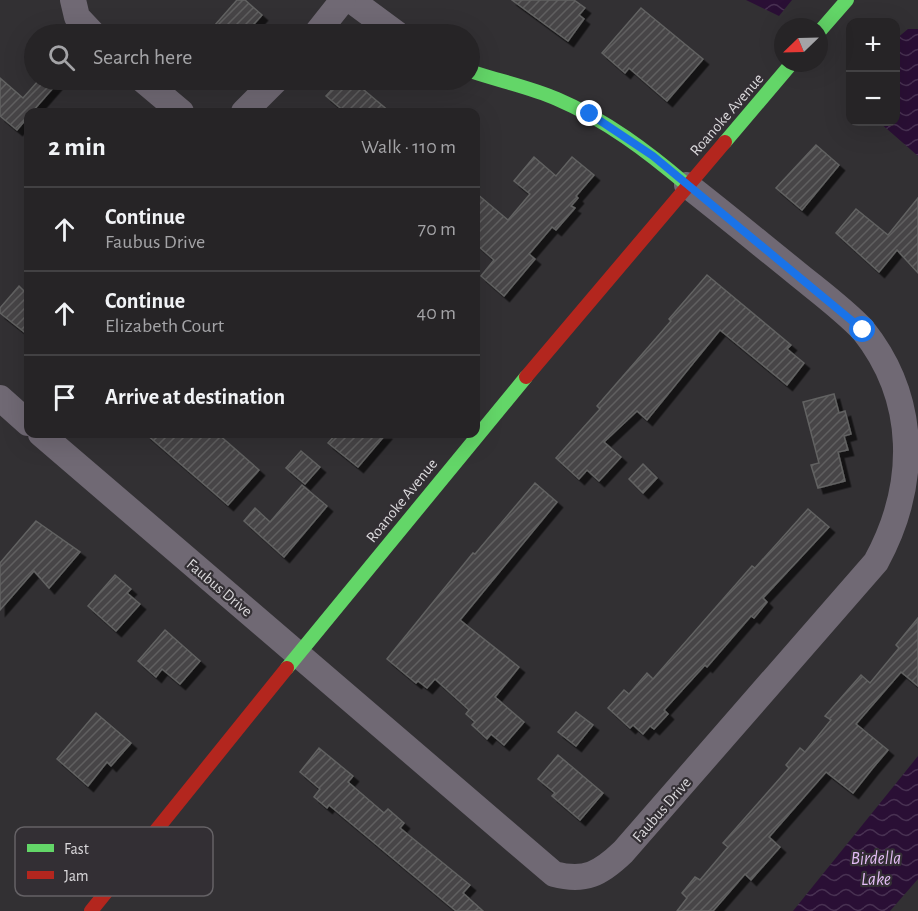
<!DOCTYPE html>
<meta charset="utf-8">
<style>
:root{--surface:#262426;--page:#323032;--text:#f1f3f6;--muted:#a4a4a7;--line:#424143}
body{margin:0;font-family:"Alegreya Sans",sans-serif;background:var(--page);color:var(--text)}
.controls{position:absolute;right:18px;top:18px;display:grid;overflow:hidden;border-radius:12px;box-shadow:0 6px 24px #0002}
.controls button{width:54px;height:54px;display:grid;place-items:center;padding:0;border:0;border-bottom:2px solid var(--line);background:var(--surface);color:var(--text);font:30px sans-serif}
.compass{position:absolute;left:774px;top:18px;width:54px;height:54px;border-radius:50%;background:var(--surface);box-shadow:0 6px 24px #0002;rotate:247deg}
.stop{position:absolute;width:18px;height:18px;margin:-14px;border:4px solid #1a73e8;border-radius:50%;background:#fff}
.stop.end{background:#1a73e8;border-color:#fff;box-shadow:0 2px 6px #0008}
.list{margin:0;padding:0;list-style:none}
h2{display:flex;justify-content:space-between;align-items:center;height:78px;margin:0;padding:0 24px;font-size:26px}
h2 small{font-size:20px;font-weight:400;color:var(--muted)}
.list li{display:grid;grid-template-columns:39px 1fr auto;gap:18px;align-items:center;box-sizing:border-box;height:84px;padding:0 24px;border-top:2px solid var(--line)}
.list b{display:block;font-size:22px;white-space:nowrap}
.list p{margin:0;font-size:20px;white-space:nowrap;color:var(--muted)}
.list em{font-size:20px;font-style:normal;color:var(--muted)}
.icon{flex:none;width:33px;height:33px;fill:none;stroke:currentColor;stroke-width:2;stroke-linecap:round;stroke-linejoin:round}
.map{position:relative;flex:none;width:918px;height:911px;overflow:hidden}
.search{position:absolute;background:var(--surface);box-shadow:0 6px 24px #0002;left:24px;top:24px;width:456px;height:66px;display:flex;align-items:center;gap:15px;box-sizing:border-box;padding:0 21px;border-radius:33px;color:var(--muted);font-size:22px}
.panel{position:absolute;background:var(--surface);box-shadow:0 6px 24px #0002;left:24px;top:108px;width:456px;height:330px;border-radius:12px}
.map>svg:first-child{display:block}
.water{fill:url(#water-waves)}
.building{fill:url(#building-hatch);stroke:#626262;stroke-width:1.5;filter:url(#shadow)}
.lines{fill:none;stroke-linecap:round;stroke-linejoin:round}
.street{stroke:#706974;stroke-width:26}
.fast{stroke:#63d668;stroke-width:14}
.jam{stroke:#b3261e;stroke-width:14}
.route{stroke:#1a73e8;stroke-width:8}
.labels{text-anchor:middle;stroke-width:4.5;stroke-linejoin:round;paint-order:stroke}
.street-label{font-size:16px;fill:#dad8db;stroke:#332f34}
.water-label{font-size:18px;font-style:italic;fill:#e4bdf6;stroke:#332f34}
.key{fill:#332f34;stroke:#656266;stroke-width:1.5}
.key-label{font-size:16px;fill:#dad8db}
</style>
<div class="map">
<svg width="918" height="911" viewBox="0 0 918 911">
<defs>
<pattern id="water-waves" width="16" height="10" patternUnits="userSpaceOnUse" patternTransform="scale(1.5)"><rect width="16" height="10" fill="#2a0f35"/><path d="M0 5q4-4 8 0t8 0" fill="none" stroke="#483152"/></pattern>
<pattern id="building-hatch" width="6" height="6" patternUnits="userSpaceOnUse" patternTransform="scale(1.5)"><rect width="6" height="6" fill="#464546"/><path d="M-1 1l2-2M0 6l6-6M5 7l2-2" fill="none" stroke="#605f60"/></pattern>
<filter id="shadow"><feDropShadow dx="5.5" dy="5.5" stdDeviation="0" flood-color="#0009"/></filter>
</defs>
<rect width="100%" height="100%" fill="#323033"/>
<!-- water -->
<g class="water">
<path d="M 746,0 L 792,0 L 779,16 Z"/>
<path d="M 908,29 L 918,29 L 918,156 L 879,122 L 896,122 L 896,39 Z"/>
<path d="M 918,756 L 918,879 L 890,911 L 793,911 Z"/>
</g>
<!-- building -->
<g class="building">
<path d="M 237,0 L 245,0 L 262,15 L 245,34 L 207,34 Z"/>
<path d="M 512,0 L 574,0 L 585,8 L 579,15 L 584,19 L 568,41 Z"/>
<path d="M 641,8 L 703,59 L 667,101 L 629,68 L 625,73 L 602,53 Z"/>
<path d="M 0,78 L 23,98 L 39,80 L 60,80 L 32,112 L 28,112 L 28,117 L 17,130 L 0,116 Z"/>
<path d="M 341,80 L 352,80 L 390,112 L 345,112 L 326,96 Z"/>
<path d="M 816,145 L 839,165 L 802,210 L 776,188 Z"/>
<path d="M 534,157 L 556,176 L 572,157 L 594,175 L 576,196 L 578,198 L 571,206 L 575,208 L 556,230 L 552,227 L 529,254 L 535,259 L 504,296 L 481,276 L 494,260 L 476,244 L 476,193 L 508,220 L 530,194 L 514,181 Z"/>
<path d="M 918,198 L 918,273 L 897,250 L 879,272 L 836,233 L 856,209 L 888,235 Z"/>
<path d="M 707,275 L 791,345 L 787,349 L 804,363 L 787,385 L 720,330 L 647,420 L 637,411 L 604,442 L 621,457 L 599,481 L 587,470 L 579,479 L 556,458 L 600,409 L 597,406 L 671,321 L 669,319 Z"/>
<path d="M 19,286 L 28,295 L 28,335 L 0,313 L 0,308 Z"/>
<path d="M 834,394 L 839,413 L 845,411 L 851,434 L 844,436 L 848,450 L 838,452 L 845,481 L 818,488 L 811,465 L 819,463 L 803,402 Z"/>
<path d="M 146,434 L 218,434 L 259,470 L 228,505 Z"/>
<path d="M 336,434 L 386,434 L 358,467 L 328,443 Z"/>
<path d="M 301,451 L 320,467 L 305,484 L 286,468 Z"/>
<path d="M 643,464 L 657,478 L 643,493 L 629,479 Z"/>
<path d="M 535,483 L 557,502 L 460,620 L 519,667 L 495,697 L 524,722 L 504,745 L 491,734 L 487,739 L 472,725 L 475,722 L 466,714 L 469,710 L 435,679 L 427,688 L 418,681 L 416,683 L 387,659 L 473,553 L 475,554 Z"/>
<path d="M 302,485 L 327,506 L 284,557 L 244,521 L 255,508 L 270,522 Z"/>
<path d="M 808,509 L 829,527 L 763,598 L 767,602 L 754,618 L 751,616 L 707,667 L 705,665 L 664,710 L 668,714 L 654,729 L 650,726 L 643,734 L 633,725 L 630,728 L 608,708 L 624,690 L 629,694 L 647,673 L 653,679 L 752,566 L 755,568 Z"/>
<path d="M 36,521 L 80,552 L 49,588 L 34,571 L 0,610 L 0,563 Z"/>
<path d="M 115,575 L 131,589 L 127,593 L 140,604 L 116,631 L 88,606 Z"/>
<path d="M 918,618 L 918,686 L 901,672 L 856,724 L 888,750 L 872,769 L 853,793 L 826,772 L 769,837 L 780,847 L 751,880 L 745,874 L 713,911 L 677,911 L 687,898 L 682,893 L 695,877 L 700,880 L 728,847 L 723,843 L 789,768 L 786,765 L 800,748 L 805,752 L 831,720 L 825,716 L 861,675 L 870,683 L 899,648 L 896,645 Z"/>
<path d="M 165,630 L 200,661 L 180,684 L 162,669 L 156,677 L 138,661 Z"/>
<path d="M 576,712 L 593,725 L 576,746 L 558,732 Z"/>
<path d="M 96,713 L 131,743 L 111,766 L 107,762 L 88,786 L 57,759 Z"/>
<path d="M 319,748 L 353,776 L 348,782 L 384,813 L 388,809 L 404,823 L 400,828 L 470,885 L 463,893 L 483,911 L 456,911 L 329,805 L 327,808 L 314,797 L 320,789 L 300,772 Z"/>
<path d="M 558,755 L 603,793 L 580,820 L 552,796 L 555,793 L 538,779 Z"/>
</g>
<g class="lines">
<!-- street -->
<g class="street">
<path d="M 73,0 L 77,17 L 93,34"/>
<path d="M 351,0 L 397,34"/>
<path d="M 316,34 L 343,0"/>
<path d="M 143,80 L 181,112"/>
<path d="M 244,112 L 276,80"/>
<path d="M 0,398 L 28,423"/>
<path d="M 41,434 L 554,874 C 585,882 600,874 623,852 L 876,562 C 918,485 918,399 863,330 C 842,308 817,290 794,271 C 758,242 723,213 687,185"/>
</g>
<!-- fast -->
<g class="fast">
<path d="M 819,32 L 847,0"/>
<path d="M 470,71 C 499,81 529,87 557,99 C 606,120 647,151 687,185"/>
<path d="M 725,142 L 792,63"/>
<path d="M 287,668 L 526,377"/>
</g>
<!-- jam -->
<g class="jam">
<path d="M 526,377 L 725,142"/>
<path d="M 91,911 L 287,668"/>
</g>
</g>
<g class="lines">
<!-- route -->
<path class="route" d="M 590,114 L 653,156 L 863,330"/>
</g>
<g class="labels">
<!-- street labels -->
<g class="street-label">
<text transform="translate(726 114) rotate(-49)" y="6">Roanoke Avenue</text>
<text transform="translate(401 500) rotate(-51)" y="6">Roanoke Avenue</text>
<text transform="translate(220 587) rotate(40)" y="6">Faubus Drive</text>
<text transform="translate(661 809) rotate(-49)" y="6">Faubus Drive</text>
</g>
<!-- water labels -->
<g class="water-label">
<text x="876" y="864">Birdella<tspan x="876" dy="21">Lake</tspan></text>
</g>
</g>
<!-- legend -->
<rect x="15" y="827" width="198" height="69" rx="9" class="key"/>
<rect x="27" y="844" width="27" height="8" fill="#63d668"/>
<rect x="27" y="871" width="27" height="8" fill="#b3261e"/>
<g class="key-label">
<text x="64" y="854">Fast</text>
<text x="64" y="881">Jam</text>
</g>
</svg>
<div class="controls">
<button>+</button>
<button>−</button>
</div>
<svg class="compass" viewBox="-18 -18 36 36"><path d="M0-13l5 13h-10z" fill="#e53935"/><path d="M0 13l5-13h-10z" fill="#a4a4a7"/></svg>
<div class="stop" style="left:863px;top:330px"></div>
<div class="stop end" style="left:590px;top:114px"></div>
<div class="search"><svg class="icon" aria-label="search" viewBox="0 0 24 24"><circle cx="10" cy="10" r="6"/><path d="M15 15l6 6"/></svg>Search here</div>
<section class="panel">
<h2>2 min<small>Walk · 110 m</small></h2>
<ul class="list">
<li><svg class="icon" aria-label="ahead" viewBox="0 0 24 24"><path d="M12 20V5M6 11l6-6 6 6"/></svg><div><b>Continue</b><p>Faubus Drive</p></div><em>70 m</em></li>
<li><svg class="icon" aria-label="ahead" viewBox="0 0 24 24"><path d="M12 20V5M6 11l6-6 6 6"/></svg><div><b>Continue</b><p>Elizabeth Court</p></div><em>40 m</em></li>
<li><svg class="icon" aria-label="arrive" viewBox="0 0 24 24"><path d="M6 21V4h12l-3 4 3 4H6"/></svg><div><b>Arrive at destination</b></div></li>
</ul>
</section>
</div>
